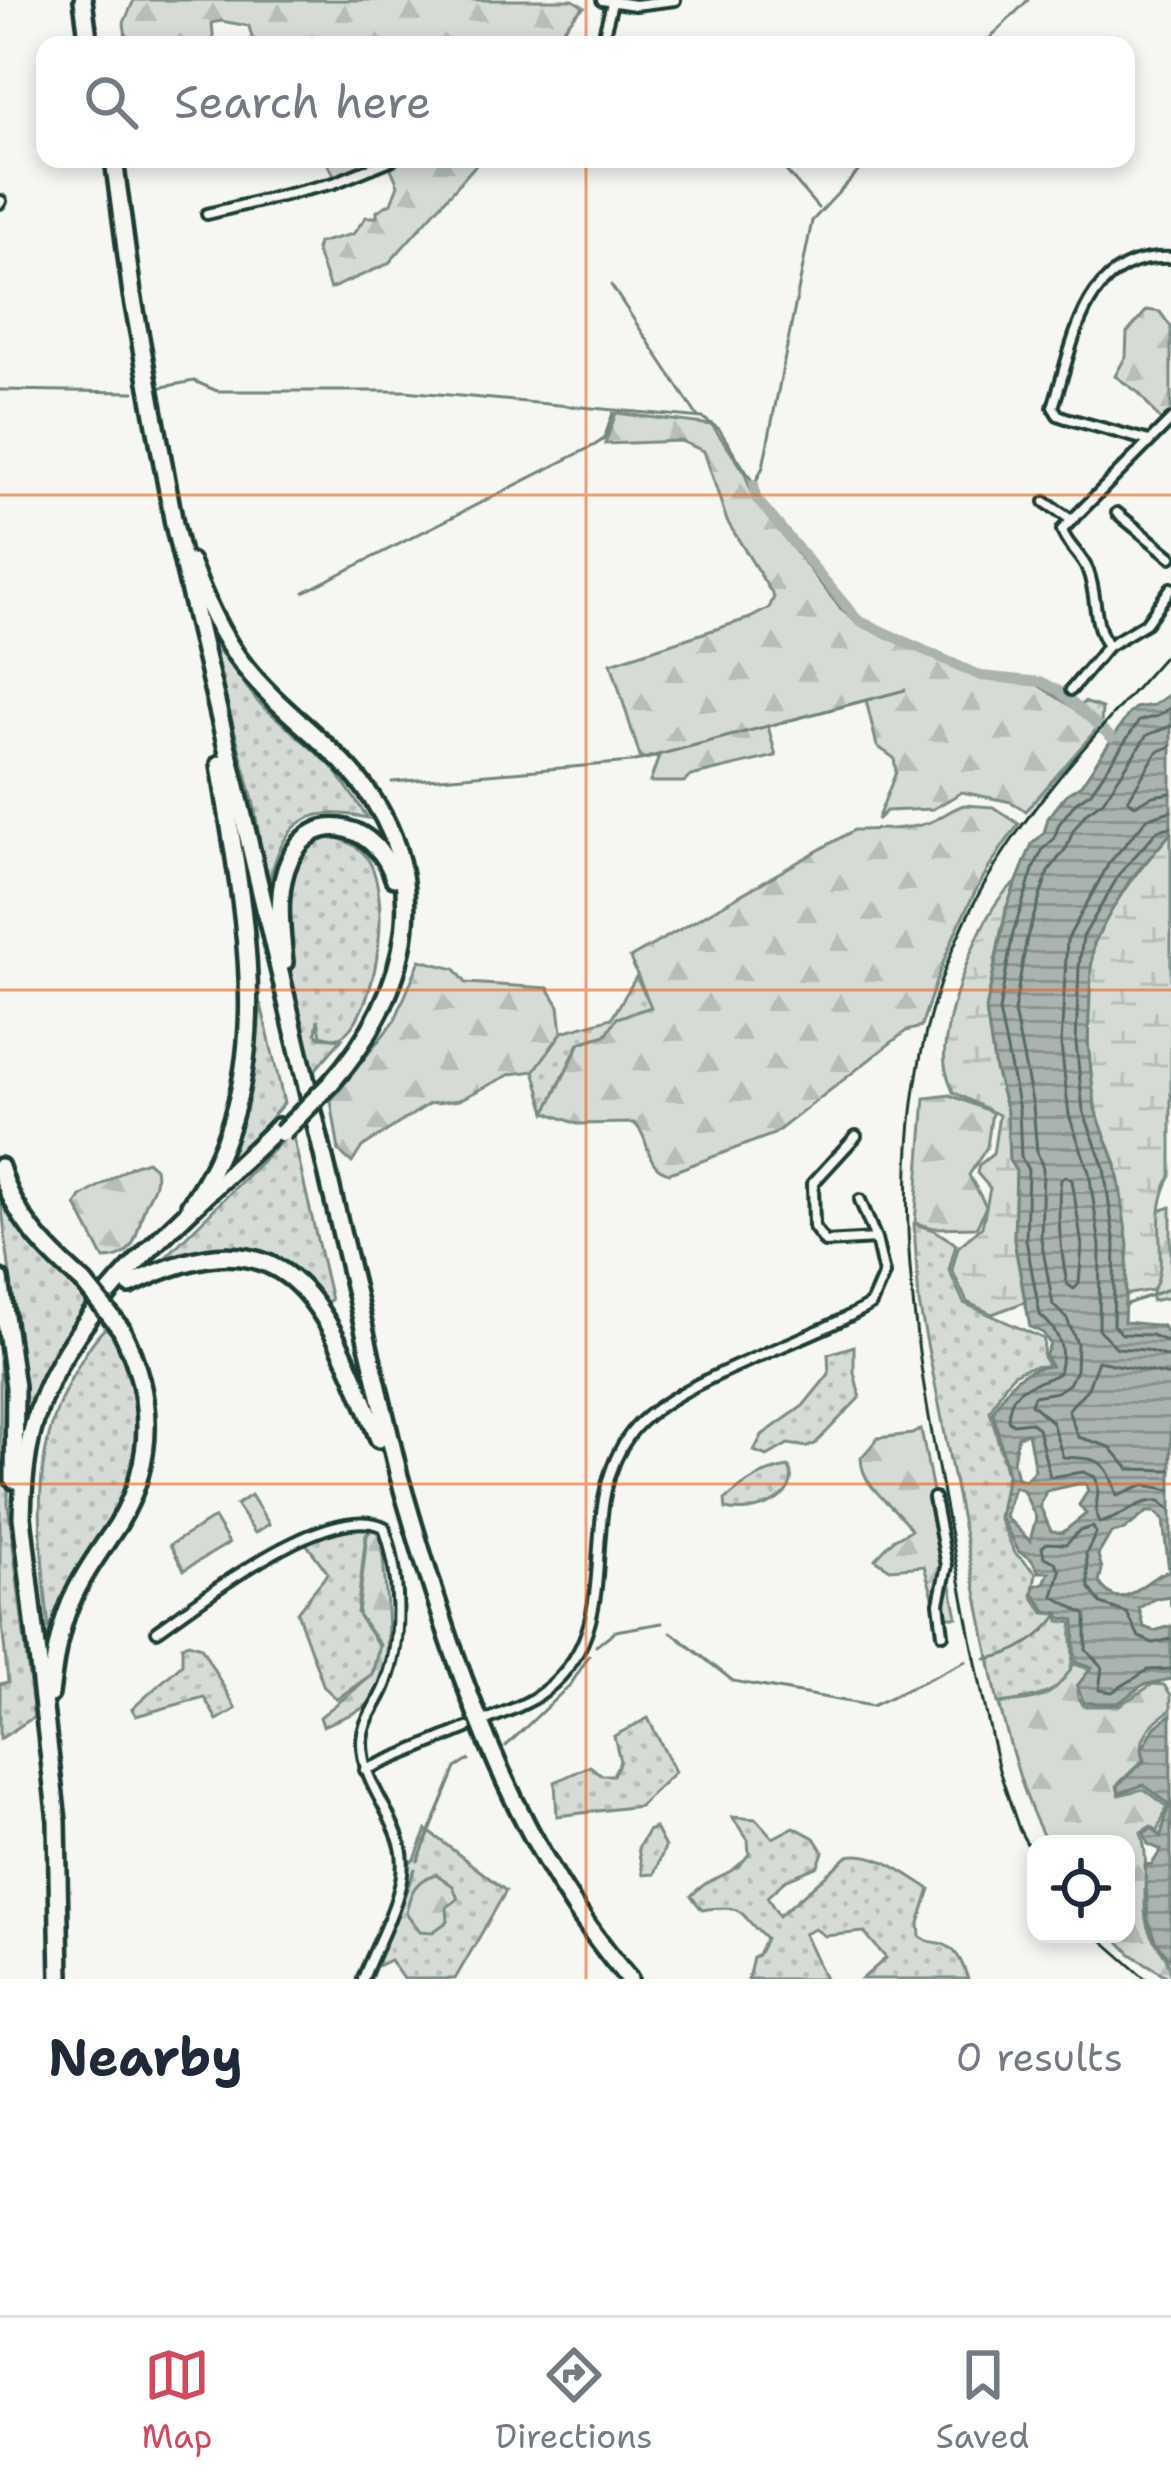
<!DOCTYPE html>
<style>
:root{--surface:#fff;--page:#f2f2f3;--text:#1f2937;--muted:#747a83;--line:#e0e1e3;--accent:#d1495b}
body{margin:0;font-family:"Shantell Sans",sans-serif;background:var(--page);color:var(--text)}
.controls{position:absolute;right:36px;bottom:36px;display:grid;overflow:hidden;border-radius:24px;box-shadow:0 6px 18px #0003}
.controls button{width:108px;height:108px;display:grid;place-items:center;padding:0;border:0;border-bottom:3px solid var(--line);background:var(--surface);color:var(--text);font:60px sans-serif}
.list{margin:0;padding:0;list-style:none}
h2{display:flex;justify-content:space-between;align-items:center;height:156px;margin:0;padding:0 48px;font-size:51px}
h2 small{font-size:39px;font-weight:400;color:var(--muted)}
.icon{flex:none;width:66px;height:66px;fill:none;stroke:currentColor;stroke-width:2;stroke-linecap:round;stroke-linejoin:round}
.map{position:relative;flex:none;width:1171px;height:1979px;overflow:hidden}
.search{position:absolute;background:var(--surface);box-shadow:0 6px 18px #0003;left:36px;right:36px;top:36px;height:132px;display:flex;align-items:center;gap:30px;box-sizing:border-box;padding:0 42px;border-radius:24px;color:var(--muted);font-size:45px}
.sheet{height:336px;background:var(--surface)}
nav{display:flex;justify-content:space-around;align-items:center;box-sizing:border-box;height:168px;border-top:3px solid var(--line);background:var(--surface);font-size:33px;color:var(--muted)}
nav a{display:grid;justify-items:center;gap:6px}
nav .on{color:var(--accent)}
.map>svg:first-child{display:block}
.grass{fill:url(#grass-dots);stroke:#7a8c85;stroke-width:3}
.forest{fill:url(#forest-firs);stroke:#7a8c85;stroke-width:3}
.wetland{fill:url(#wetland-marsh);stroke:#7a8c85;stroke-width:3}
.park{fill:#d6dbd6;stroke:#7a8c85;stroke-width:3}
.water{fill:url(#water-rules);stroke:#72847d;stroke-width:3;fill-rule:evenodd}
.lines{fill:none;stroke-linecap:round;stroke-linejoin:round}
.shore{stroke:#576c65;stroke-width:3}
.stream{stroke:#72847d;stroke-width:3}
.river{stroke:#aab3ae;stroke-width:10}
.minor-casing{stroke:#1f3d34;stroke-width:16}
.highway-casing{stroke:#1f3d34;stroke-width:24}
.minor{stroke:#f6f6f2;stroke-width:8}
.highway{stroke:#f6f6f2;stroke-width:15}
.rail{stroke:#1f3d34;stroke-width:3}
.highway-bridge-casing{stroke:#1f3d34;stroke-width:24;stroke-linecap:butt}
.highway-bridge{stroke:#f6f6f2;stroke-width:15}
.grid{fill:none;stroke:#e8590c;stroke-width:3;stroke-opacity:0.55}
</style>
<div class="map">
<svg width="1171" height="1979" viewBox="0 0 1171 1979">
<defs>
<pattern id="grass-dots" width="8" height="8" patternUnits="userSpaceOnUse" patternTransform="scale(3)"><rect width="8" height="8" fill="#d6dbd6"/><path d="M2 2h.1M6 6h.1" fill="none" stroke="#b7bdb8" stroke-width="1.8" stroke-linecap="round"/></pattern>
<pattern id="forest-firs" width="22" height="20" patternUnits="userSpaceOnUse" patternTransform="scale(3)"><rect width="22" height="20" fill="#d6dbd6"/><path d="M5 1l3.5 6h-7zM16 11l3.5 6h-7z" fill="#b7bdb8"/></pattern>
<pattern id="wetland-marsh" width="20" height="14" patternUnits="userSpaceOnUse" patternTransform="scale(3)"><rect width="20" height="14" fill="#d6dbd6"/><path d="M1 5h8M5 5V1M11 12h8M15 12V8" fill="none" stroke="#b7bdb8"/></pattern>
<pattern id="water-rules" width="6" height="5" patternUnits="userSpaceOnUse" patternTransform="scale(3)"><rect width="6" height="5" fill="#aab3ae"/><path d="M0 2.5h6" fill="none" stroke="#8a938e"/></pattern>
</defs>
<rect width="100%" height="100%" fill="#f6f6f2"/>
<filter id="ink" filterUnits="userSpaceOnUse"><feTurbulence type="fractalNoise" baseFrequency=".00833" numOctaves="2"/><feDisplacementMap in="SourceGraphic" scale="24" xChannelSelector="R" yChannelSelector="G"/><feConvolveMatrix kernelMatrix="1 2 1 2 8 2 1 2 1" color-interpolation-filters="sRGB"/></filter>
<g filter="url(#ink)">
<!-- grass -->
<g class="grass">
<path d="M 210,638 L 258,702 L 332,766 L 368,818 C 300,803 282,827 267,889 L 254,804 Z"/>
<path d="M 324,835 C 340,838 355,843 365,855 C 393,890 379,1001 347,1032 C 339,1040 331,1038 321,1035 L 318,1019 L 316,1033 L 320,1037 L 342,1039 L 309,1077 C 297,1022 267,901 301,852 C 306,846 318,840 324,835 Z"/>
<path d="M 636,977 L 652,1007 L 617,1018 L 606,1035 L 579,1043 L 546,1112 L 534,1071 L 562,1032 L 612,1018 Z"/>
<path d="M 261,1004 L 284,1103 L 220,1176 C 245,1121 253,1063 261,1004 Z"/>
<path d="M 287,1136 L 293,1136 L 331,1300 L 326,1302 C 295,1270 253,1241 206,1248 C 194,1250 180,1258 169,1262 L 166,1257 Z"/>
<path d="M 0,1192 L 25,1232 L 89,1298 L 53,1353 L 26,1411 L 20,1408 L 18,1341 Z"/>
<path d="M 914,1224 L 934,1230 L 956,1244 L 949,1270 L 964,1303 L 1044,1339 L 1043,1357 L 1049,1366 C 1010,1365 1008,1380 990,1411 L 1007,1474 L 999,1517 L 1015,1553 L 1036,1573 L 1032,1596 L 1044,1613 L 1057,1614 L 1059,1621 L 1073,1623 C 1069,1637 1075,1647 1072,1662 C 1067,1696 1026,1700 998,1703 L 919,1303 Z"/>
<path d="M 112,1322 C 119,1339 130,1356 135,1374 C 159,1460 93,1545 56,1618 L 55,1630 L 49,1630 C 40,1534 26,1453 78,1366 C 88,1349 96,1335 112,1322 Z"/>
<path d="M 0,1327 L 10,1392 L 8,1504 L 34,1717 L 0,1739 L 0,1684 L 8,1682 L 0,1605 Z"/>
<path d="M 854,1346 L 854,1372 L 860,1397 L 815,1444 L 807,1447 L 788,1444 L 767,1456 L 754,1451 L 762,1435 L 803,1406 L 829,1374 L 828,1354 Z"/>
<path d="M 789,1467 C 803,1499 751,1516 726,1509 L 725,1500 C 745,1482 762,1471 789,1467 Z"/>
<path d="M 373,1526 L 366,1534 L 357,1613 L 379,1646 L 372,1674 L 337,1699 L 324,1687 L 297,1612 L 328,1573 L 305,1542 L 331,1530 Z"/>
<path d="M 188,1643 L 201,1647 L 236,1709 L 217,1720 L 204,1697 L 136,1716 L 132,1709 L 182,1664 L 182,1646 Z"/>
<path d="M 648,1718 L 675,1772 L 639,1806 L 557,1816 L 555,1782 L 590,1766 L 601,1775 L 613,1775 L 620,1761 L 614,1736 Z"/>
<path d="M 732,1817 L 756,1819 L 773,1838 L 794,1827 L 814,1838 L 823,1852 L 818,1866 L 787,1879 L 767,1897 L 779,1916 L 848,1856 C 876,1850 906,1874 930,1889 L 919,1923 L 920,1936 C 930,1945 936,1940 947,1946 C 959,1952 964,1968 968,1979 L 862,1979 L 886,1958 L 864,1932 L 825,1936 L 815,1929 L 804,1934 L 825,1979 L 748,1979 L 753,1958 L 758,1955 L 766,1939 C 738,1914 748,1903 702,1910 L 691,1896 C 712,1873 731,1879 749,1854 L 748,1840 Z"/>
<path d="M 655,1828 L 665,1847 L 654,1874 L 643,1875 L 638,1848 L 648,1831 Z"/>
<path d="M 427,1830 L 506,1891 L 455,1979 L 403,1979 L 390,1960 L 371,1969 L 400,1893 L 406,1865 L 415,1859 Z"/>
</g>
<!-- forest -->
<g class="forest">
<path d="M 134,0 L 573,0 L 584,7 C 569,18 563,34 547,45 L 254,45 L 249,26 L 221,21 L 212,23 L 214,45 L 127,45 L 124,23 Z"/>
<path d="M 334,159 L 384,159 L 336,178 L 327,163 Z"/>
<path d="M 387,159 L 481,159 L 388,264 L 330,289 L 316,250 L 318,243 L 353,234 L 366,217 L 377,217 L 377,211 L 391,203 L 398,185 Z"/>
<path d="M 1147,310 L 1160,312 L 1171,327 L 1171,414 L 1161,421 L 1139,393 L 1115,376 L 1126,356 L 1127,333 Z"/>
<path d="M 616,413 L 712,425 L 744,471 L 754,499 L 840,608 L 858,624 L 978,678 L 1035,683 L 1077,710 L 1084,702 L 1102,708 L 1101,724 L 1026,811 L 1011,802 L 962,792 L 933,809 L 886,811 L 877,820 L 896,772 L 894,758 L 877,746 L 866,700 L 768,726 L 776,756 L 691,776 L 684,782 L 650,782 L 659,756 L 641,760 L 611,663 L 750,618 L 769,608 L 774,597 L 727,521 L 704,451 L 681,441 L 605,444 Z"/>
<path d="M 964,805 L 993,807 L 1019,824 C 971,886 944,953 921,1027 L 906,1031 L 774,1134 L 670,1173 C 643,1168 652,1138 634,1123 L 577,1124 L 546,1112 L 580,1043 L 606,1035 L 617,1018 L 651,1007 L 630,958 L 854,830 C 879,829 914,831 937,819 C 946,814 952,809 964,805 Z"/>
<path d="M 420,960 L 455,969 L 466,983 L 548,988 L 559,1006 L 562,1032 L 534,1071 L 511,1074 L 459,1100 L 429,1104 L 362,1147 L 352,1163 L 339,1151 L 331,1101 L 395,1020 Z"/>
<path d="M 950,1095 L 992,1112 L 987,1147 L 969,1175 L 986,1206 L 977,1227 L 934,1228 L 915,1223 L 925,1098 Z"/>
<path d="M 147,1161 L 155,1168 C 159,1188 148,1194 143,1212 C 136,1235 135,1259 104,1259 L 76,1205 L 81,1197 L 132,1166 Z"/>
<path d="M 1171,1207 L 1171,1297 L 1152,1301 L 1152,1213 Z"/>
<path d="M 921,1429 L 957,1617 L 939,1617 L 924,1566 L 890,1569 L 875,1559 L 893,1540 L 911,1530 C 897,1505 862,1491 861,1458 L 878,1438 L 912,1434 Z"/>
<path d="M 375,1526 L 381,1532 C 383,1575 399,1667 373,1699 C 363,1712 338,1719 323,1726 L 320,1717 L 373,1675 L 380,1645 L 358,1614 L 367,1535 Z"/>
<path d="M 1074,1664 L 1090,1669 C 1081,1685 1070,1688 1083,1706 L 1118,1706 L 1153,1684 L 1164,1685 L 1171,1695 L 1171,1710 C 1154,1720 1136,1738 1143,1760 L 1117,1785 L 1119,1795 L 1144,1789 L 1167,1806 L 1158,1831 L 1151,1826 L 1141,1832 C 1150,1860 1142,1891 1146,1919 C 1149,1946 1171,1949 1171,1979 L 1131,1954 L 1112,1934 L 1126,1934 L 1126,1844 L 1048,1844 C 1024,1802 1012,1751 999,1704 C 1041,1699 1051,1701 1074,1664 Z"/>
<path d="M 436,1874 L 453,1886 L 458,1899 L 447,1907 L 448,1921 L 433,1932 L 420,1931 L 406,1913 C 410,1892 415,1880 436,1874 Z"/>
</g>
<!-- wetland -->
<g class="wetland">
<path d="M 1171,833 L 1171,1176 C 1147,1216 1171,1261 1153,1290 L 1124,1295 C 1127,1252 1126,1209 1116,1166 C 1111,1145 1098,1126 1095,1105 C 1088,1068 1082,972 1096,939 C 1113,898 1143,866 1171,833 Z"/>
<path d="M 1015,884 L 1001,931 L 986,1010 L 995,1069 L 1007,1111 L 1009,1160 L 1016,1171 L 1014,1240 L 1025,1302 L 992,1314 L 967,1302 L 952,1270 L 958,1247 L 982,1227 L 990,1188 L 977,1173 L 979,1165 L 993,1154 L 999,1115 L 953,1092 C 950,1083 946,1074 945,1065 C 939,1028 982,901 1015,884 Z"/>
</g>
<!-- park -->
<g class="park">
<path d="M 251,1495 L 269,1524 L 255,1533 L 236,1505 Z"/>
<path d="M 214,1518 L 229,1543 L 184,1570 L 170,1545 Z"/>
</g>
<!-- water -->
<g class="water">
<path d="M 1171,677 L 1171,833 L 1130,880 L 1109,915 L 1094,943 L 1091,969 L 1088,1043 L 1095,1109 L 1116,1165 L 1128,1245 L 1124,1322 L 1163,1326 L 1171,1340 L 1171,1606 L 1169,1596 L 1154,1599 L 1139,1608 L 1144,1627 L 1154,1631 L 1171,1626 L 1171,1679 L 1143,1685 L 1117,1704 L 1084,1703 L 1077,1686 L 1092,1667 L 1074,1661 L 1075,1620 L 1060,1618 L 1058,1613 L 1046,1611 L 1033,1593 L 1034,1586 L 1044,1583 L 1049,1572 L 1039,1572 L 1031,1559 L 1019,1552 L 1000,1516 L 1008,1474 L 993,1412 C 1010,1383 1018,1369 1051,1366 L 1045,1356 L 1050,1344 L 1043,1333 L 1030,1327 L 1014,1240 L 1016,1171 L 1009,1160 L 1007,1111 L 995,1069 L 986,1010 L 1007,906 L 1032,844 L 1044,833 L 1048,818 L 1067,794 L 1081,785 L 1128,715 L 1135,708 L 1154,705 L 1171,693 ZM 1028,1433 L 1035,1470 L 1025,1480 L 1017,1478 L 1013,1461 L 1018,1436 ZM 1078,1484 L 1086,1484 L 1088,1491 L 1079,1505 L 1086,1514 L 1062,1533 L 1051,1531 L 1040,1506 L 1046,1491 ZM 1014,1487 L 1023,1490 L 1036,1518 L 1030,1541 L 1005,1516 ZM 1147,1512 L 1155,1512 L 1163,1520 L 1169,1571 C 1141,1578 1123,1618 1099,1582 L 1102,1569 L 1098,1555 L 1111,1533 L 1124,1530 Z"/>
<path d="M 1171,1714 L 1171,1960 L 1155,1940 L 1148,1921 L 1145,1865 L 1152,1864 L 1161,1850 L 1148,1844 L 1144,1833 L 1152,1828 L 1161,1836 L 1169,1804 L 1144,1785 L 1119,1793 L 1118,1785 L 1145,1760 L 1142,1749 L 1155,1727 Z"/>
</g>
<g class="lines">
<!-- shore -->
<g class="shore">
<path d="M 1171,707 L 1158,716 L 1139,721 L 1091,792 L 1076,802 L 1059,824 L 1054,839 L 1043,849 L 1034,867 L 1013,933 L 999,1011 L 1019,1109 L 1021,1157 L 1028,1170 L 1026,1240 L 1040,1315 C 1059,1331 1066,1348 1059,1373 C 1035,1388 1010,1380 1008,1420 L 1013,1424 L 1030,1422 L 1038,1428 L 1050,1477 L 1083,1472 L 1095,1477 C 1103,1494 1091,1507 1099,1523 C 1122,1519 1136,1499 1160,1501 L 1171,1511"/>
<path d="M 1171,726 L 1147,735 L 1103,801 L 1086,813 L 1073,831 L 1067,847 L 1048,872 L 1027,937 L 1014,1012 L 1033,1106 L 1037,1152 L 1043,1168 L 1041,1239 L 1053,1305 L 1067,1319 L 1077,1343 L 1076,1370 L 1069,1384 L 1057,1392 L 1034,1396 L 1031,1404 L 1052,1422 L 1063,1457 C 1100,1459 1106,1458 1117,1496 L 1145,1485 L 1171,1490"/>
<path d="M 1171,746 L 1157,752 L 1128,800 L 1135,805 L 1153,796 L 1171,793"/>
<path d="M 1171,811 L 1148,818 L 1109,863 L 1067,940 L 1061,1045 L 1069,1115 L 1089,1172 L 1100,1246 L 1099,1330 L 1117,1348 L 1146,1350 L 1171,1358"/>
<path d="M 1171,827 L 1158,830 L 1120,873 L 1083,937 L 1079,967 L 1076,1043 L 1083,1110 L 1104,1168 L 1115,1245 L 1113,1325 L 1122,1334 L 1151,1335 L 1171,1343"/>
<path d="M 1066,1176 L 1072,1180 L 1082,1246 L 1079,1284 L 1074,1289 L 1067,1284 C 1061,1250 1056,1214 1061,1179 Z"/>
<path d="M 1171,1376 L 1098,1361 L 1088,1388 L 1068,1410 L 1078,1437 L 1110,1447 L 1129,1469 L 1171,1470"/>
<path d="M 1171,1639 L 1153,1643 L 1139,1637 L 1127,1613 L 1101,1604 L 1089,1587 L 1086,1554 L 1096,1533 L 1093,1527 L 1079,1531 L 1066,1544 L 1047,1543 L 1042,1547 L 1044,1557 L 1055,1562 L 1060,1571 L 1053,1596 L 1086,1615 L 1086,1650 L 1102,1667 L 1099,1690 L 1112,1692 L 1148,1670 L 1171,1669"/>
</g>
<!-- stream -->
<g class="stream">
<path d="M 983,45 L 1028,0"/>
<path d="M 776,159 L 818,208"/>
<path d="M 611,285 L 698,417"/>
<path d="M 157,388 L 194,381 L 217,391 L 405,391 L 703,418 L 719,429 L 754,484"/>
<path d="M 0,390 L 134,392"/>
<path d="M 755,483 L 763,467 L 812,221 L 870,159"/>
<path d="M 304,592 L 595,445 L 604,439 L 613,413"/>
<path d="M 392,782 L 631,762 L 905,690"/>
<path d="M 1124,1305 L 1171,1288"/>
<path d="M 671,1632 L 733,1681 L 872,1706 L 966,1661"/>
<path d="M 596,1646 L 615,1631 L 662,1623"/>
<path d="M 986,1659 C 1014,1655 1043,1637 1059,1613"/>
<path d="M 506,1746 L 571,1684 L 589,1656"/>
<path d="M 418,1861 L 456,1768 L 469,1760"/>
<path d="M 371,1979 L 415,1869"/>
</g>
<!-- river -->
<path class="river" d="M 754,484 L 756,498 L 858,620 L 981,676 L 1042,682 L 1059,691 L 1111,737"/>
<defs>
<g id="minor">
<path d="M 602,0 L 635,5 L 675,0"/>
<path d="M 594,45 L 604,34 L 612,3"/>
<path d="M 0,203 L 1,201"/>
<path d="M 207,214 L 334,183 L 393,159"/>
<path d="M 1149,441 L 1066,418 L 1058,415 L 1053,407 C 1075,340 1083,254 1171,258"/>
<path d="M 1045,502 L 1070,519"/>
<path d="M 1117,513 L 1171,557"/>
<path d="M 1108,646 C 1092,623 1098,597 1088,571 C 1082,555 1066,545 1062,530 L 1171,420"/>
<path d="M 1071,690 L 1108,646 L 1146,623 L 1171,588"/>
<path d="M 856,1136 L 813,1183 L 814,1227 L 825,1242 L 876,1239 L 860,1200"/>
<path d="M 934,1498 L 947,1566 L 939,1603 L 943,1634"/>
<path d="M 157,1631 C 203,1599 328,1500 384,1527 C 400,1572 403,1638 386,1683 C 379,1704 362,1719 362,1743 C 362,1782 392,1810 401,1847 C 411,1888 377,1941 363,1979"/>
<path d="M 486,1720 C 502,1713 521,1707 536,1697 C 635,1632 569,1515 631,1433 C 670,1381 810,1342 871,1304 L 884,1274 L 876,1239"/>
<path d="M 365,1770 L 467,1728"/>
</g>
<g id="highway">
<path d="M 83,0 L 89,45"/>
<path d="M 114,159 L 132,294 L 174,524 L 399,1476 C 450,1653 507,1837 629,1979"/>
<path d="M 190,562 C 205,599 220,636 245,667 C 276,706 317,734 350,770 C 440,869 412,992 330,1084"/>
<path d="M 284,962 C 281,929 275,890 290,859 C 317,804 379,828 394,878"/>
<path d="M 0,1167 C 14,1218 46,1250 84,1283"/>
<path d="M 190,1205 C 284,1073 242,912 220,764"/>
<path d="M 0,1279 L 15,1387 L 14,1480"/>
<path d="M 130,1285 C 293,1203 327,1309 379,1439"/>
<path d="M 50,1694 C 54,1663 58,1633 70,1604 C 82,1575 101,1550 118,1524 C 156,1460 154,1395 121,1329"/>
<path d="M 60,1979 L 57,1821 L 22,1517 C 23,1473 28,1431 46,1390 C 90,1288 200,1205 278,1127"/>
</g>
</defs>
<!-- minor casing -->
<use href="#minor" class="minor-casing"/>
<!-- highway casing -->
<use href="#highway" class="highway-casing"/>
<!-- minor -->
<use href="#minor" class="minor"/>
<!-- highway -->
<use href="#highway" class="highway"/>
<!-- rail -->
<g class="rail">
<path d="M 1036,1861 L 1019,1829 L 999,1770 C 979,1687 965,1604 948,1520 C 908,1314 872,1104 972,907 C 1020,812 1101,729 1171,649"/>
<path d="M 1095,1934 L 1146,1979"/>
</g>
<defs>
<g id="highway-bridge">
<path d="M 282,1133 L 330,1084"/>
<path d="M 84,1283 L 121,1329"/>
</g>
</defs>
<!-- highway-bridge casing -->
<use href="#highway-bridge" class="highway-bridge-casing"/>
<!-- highway-bridge -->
<use href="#highway-bridge" class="highway-bridge"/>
</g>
</g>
<!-- grid -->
<path class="grid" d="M 586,0 L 586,45M 586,159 L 586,1979M 0,495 L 1171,495M 0,990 L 1171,990M 0,1484 L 1171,1484"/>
</svg>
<div class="controls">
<button><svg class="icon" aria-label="locate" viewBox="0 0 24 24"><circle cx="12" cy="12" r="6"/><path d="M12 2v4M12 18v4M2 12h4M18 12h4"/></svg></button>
</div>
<div class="search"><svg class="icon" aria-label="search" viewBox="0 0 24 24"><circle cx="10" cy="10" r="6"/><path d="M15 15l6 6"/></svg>Search here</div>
</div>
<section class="sheet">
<h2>Nearby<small>0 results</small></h2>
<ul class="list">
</ul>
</section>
<nav>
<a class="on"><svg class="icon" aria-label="map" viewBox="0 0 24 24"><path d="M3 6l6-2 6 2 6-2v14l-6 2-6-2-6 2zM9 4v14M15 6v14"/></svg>Map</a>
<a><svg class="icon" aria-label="directions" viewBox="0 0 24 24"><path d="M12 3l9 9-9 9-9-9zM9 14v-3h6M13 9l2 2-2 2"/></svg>Directions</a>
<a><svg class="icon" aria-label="saved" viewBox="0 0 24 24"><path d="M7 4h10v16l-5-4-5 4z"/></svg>Saved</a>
</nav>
